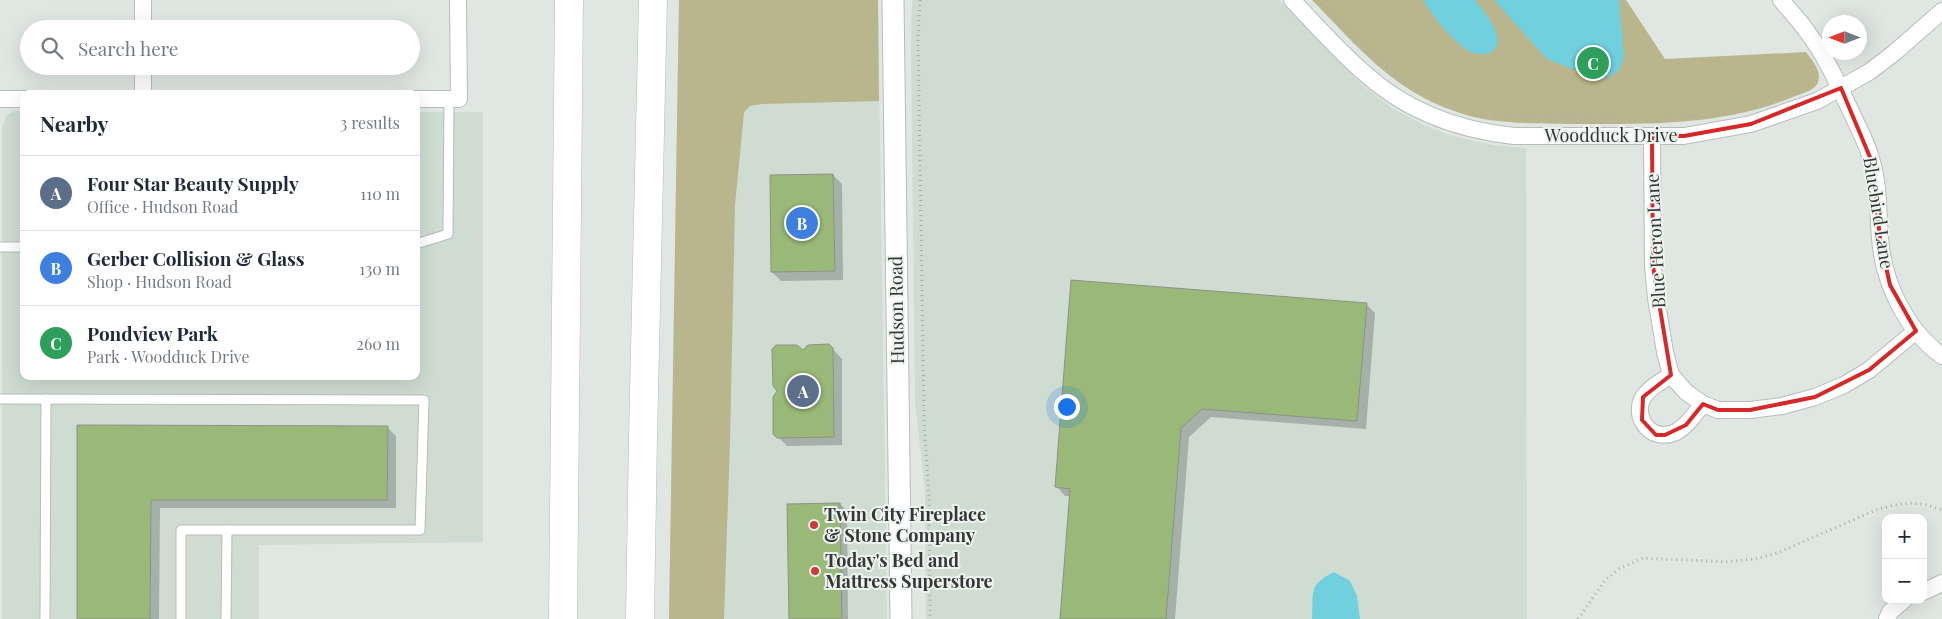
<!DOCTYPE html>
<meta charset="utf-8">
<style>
:root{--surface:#fff;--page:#f6f6f7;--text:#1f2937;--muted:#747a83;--line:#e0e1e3;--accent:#0f766e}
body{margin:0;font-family:"Playfair Display",serif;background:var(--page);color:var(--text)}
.controls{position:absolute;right:15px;bottom:15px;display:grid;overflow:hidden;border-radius:10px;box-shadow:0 5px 20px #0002}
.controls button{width:45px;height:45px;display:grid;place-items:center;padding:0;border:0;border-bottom:1px solid var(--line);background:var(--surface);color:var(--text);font:25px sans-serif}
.compass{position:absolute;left:1822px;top:15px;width:45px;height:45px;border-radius:50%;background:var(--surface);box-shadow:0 5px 20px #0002;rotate:270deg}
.you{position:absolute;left:1066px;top:406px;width:18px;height:18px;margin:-12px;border:4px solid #fff;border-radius:50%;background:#1a73e8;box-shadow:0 0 0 8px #1a73e833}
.badge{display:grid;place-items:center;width:32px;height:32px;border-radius:50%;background:var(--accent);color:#fff;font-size:16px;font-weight:700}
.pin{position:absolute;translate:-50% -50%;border:2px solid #fff;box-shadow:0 1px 5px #0006}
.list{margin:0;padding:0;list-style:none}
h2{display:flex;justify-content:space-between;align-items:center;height:65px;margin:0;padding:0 20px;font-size:21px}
h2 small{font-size:16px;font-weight:400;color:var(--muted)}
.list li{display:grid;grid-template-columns:32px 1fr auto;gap:15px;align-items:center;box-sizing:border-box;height:75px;padding:0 20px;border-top:1px solid var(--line)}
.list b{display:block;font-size:19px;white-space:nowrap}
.list p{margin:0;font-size:16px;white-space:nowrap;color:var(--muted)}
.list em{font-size:16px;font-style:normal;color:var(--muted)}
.icon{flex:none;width:28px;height:28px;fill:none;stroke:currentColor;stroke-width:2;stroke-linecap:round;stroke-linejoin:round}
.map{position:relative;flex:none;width:1942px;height:619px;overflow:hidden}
.search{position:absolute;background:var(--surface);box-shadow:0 5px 20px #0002;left:20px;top:20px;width:400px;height:55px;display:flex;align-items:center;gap:12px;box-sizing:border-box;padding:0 18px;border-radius:28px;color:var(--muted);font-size:19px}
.panel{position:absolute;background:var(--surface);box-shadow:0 5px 20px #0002;left:20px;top:90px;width:400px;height:290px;border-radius:10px}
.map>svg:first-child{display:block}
.built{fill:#cedcd2}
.green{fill:#b9b58c}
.water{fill:#70d0de}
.shadow{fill:#0003}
.building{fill:#9ab979;stroke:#8e918b}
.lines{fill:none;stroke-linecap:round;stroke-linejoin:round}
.service-casing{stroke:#b7bdb9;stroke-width:11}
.minor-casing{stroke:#b7bdb9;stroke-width:18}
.tertiary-casing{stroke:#b7bdb9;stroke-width:23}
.motorway-casing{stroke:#b7bdb9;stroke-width:29}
.path{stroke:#a9aeaa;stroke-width:3;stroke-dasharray:1 4;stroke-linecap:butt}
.service{stroke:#fff;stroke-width:9}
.minor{stroke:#fff;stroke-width:16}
.tertiary{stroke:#fff;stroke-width:21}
.motorway{stroke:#fff;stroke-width:28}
.marked{fill:none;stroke:#d62828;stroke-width:4;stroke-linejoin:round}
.poi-dot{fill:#ca3b3b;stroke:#edf3ef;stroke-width:2}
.labels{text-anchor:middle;stroke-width:4;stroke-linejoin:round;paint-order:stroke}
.street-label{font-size:18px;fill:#343735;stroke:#edf3ef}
.poi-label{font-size:18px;font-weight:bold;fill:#343735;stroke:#edf3ef;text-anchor:start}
</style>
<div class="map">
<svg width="1942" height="619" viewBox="0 0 1942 619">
<rect width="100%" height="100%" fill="#e0e6e2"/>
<!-- built -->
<g class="built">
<path d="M 679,0 L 878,0 L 887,619 L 669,619 Z"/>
<path d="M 912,0 L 1279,0 L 1362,85 L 1392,108 L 1424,125 L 1452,136 L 1492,145 L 1526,148 L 1527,619 L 926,619 L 925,490 L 915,402 L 911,54 Z"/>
<path d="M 14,111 L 24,111 L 24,376 L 416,376 L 416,112 L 483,112 L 483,542 L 259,545 L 259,619 L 2,619 L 2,128 L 6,116 Z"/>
</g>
<!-- green -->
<g class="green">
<path d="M 679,0 L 878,0 L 879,101 L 762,104 L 750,106 L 744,112 L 735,205 L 730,441 L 724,619 L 669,619 Z"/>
<path d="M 1312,0 L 1626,0 L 1665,59 L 1806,52 C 1812,60 1822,71 1818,82 C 1815,91 1800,94 1793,97 C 1721,126 1648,124 1573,124 C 1534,123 1494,125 1457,112 C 1393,91 1357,46 1312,0 Z"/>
</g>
<!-- water -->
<g class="water">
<path d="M 1423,0 L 1475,0 C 1483,10 1512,44 1489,53 C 1484,55 1476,54 1471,52 C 1452,42 1434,17 1423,0 Z"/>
<path d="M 1494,0 L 1619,0 L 1624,58 L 1618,72 L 1603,79 L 1593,77 L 1547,59 Z"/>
<path d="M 1334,572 L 1350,581 L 1357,596 L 1360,619 L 1312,619 C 1314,593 1307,585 1334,572 Z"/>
</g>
<!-- shadow -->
<g class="shadow">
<path d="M 833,175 L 842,184 L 843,280 L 781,281 L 772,272 Z"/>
<path d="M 1366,304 L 1375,313 L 1366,429 L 1211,417 L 1189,437 L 1175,619 L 1061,619 L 1071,496 L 1065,496 L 1057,487 Z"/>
<path d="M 829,345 L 842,359 L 842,445 L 787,446 L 774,433 L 803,351 Z"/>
<path d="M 78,427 L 387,427 L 396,436 L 396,508 L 160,508 L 159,619 L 78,619 Z"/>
<path d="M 840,504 L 847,511 L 848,619 L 790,619 Z"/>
</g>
<!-- building -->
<g class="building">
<path d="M 833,174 L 835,271 L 771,272 L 770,175 Z"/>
<path d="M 1071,280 L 1367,303 L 1357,421 L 1202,409 L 1181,428 L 1166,619 L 1060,619 L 1070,489 L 1055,487 Z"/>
<path d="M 829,344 L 833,348 L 834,437 L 777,438 L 773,434 L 773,397 L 777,391 L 773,386 L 772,349 L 776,345 L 797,345 L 803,350 L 808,345 Z"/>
<path d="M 77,425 L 388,426 L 387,500 L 151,500 L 150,619 L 77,619 Z"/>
<path d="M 840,503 L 842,619 L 789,619 L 787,504 Z"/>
</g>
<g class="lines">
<defs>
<g id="service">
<path d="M 416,244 L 448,234 L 449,99"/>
<path d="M 0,247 L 24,247"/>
<path d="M 0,399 L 424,400 L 420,530 L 181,530 L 181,619"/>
<path d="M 45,619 L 46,399"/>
<path d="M 226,619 L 227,530"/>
</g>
<g id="minor">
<path d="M 143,0 L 143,29"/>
<path d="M 1292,0 C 1315,24 1337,49 1362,71 C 1404,110 1458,130 1514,136 L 1684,136 L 1751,124 L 1817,101 L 1869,72 L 1894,53 L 1942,11"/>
<path d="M 1781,0 C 1790,11 1800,21 1808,33 C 1827,58 1840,88 1853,116 C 1860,131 1868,146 1872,162 C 1879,187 1878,212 1880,238 C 1883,282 1906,330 1942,356"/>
<path d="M 143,66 L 143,94"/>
<path d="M 0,99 L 24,99"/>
<path d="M 416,99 L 459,99 L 458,0"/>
<path d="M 1652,136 L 1653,266 L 1656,298 L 1665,352 L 1671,375 L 1686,392 L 1703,404 L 1718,410 L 1750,410 L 1782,406 L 1815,397 L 1844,385 L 1869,370 L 1916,331"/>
<path d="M 1671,375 C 1662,381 1650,387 1644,396 C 1631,415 1650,444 1676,432 C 1687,426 1695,414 1703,404"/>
<path d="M 1923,592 L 1942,583"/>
<path d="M 1887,619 L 1890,612 L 1904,600"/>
</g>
<path id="tertiary" d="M 893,0 L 901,619"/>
<g id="motorway">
<path d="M 563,619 L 569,0"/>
<path d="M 640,619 L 643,437 L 653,0"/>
</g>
</defs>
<!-- service casing -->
<use href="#service" class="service-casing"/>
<!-- minor casing -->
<use href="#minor" class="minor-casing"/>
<!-- tertiary casing -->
<use href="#tertiary" class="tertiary-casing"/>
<!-- motorway casing -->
<use href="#motorway" class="motorway-casing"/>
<!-- path -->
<g class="path">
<path d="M 920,0 L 918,37 L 924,420 L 929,496 L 930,619"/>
<path d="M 1318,0 L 1372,54 L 1407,83"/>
<path d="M 1495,115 L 1623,118"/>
<path d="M 1660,118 L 1698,116"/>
<path d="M 1578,619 L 1606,579 L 1619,569 L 1643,558 L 1726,562 L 1754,559 L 1777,553 L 1876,510 L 1894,505 L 1908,503 L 1924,504 L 1942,510"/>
</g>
<!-- service -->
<use href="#service" class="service"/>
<!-- minor -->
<use href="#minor" class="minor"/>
<!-- tertiary -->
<use href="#tertiary" class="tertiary"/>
<!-- motorway -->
<use href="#motorway" class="motorway"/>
</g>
<!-- marked area -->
<path class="marked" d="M 1841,88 L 1872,162 L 1880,239 L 1890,285 L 1916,331 L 1869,370 L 1815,397 L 1750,410 L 1718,410 L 1703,404 L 1686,425 L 1665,435 L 1656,435 L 1642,420 L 1643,397 L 1671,375 L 1653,266 L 1652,136 L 1684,136 L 1751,124 Z"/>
<!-- markers -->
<g class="poi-dot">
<circle cx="814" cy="525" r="5"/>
<circle cx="815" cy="571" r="5"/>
</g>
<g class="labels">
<!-- street labels -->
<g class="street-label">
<text x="1611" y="142">Woodduck Drive</text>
<text transform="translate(1878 213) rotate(81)" y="6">Bluebird Lane</text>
<text transform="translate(1656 241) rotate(-93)" y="6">Blue Heron Lane</text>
<text transform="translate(897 310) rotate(-91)" y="6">Hudson Road</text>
</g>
<!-- poi labels -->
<g class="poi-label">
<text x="824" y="521">Twin City Fireplace<tspan x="824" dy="21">&amp; Stone Company</tspan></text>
<text x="825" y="567">Today's Bed and<tspan x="825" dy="21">Mattress Superstore</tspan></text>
</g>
</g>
</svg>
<div class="controls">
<button>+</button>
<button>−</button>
</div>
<svg class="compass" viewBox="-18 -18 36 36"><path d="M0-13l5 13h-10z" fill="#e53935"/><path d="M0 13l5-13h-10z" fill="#747a83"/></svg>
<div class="you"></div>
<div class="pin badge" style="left:803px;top:391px;background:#5c6f8a">A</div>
<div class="pin badge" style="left:802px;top:223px;background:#3f7fe0">B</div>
<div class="pin badge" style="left:1593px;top:63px;background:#2e9e5b">C</div>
<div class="search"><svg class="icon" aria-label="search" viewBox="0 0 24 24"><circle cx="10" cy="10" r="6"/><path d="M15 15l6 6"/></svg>Search here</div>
<section class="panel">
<h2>Nearby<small>3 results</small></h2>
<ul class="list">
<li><span class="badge" style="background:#5c6f8a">A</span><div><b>Four Star Beauty Supply</b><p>Office · Hudson Road</p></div><em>110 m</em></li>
<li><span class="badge" style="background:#3f7fe0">B</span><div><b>Gerber Collision &amp; Glass</b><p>Shop · Hudson Road</p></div><em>130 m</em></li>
<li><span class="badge" style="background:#2e9e5b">C</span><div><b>Pondview Park</b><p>Park · Woodduck Drive</p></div><em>260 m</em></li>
</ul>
</section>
</div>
